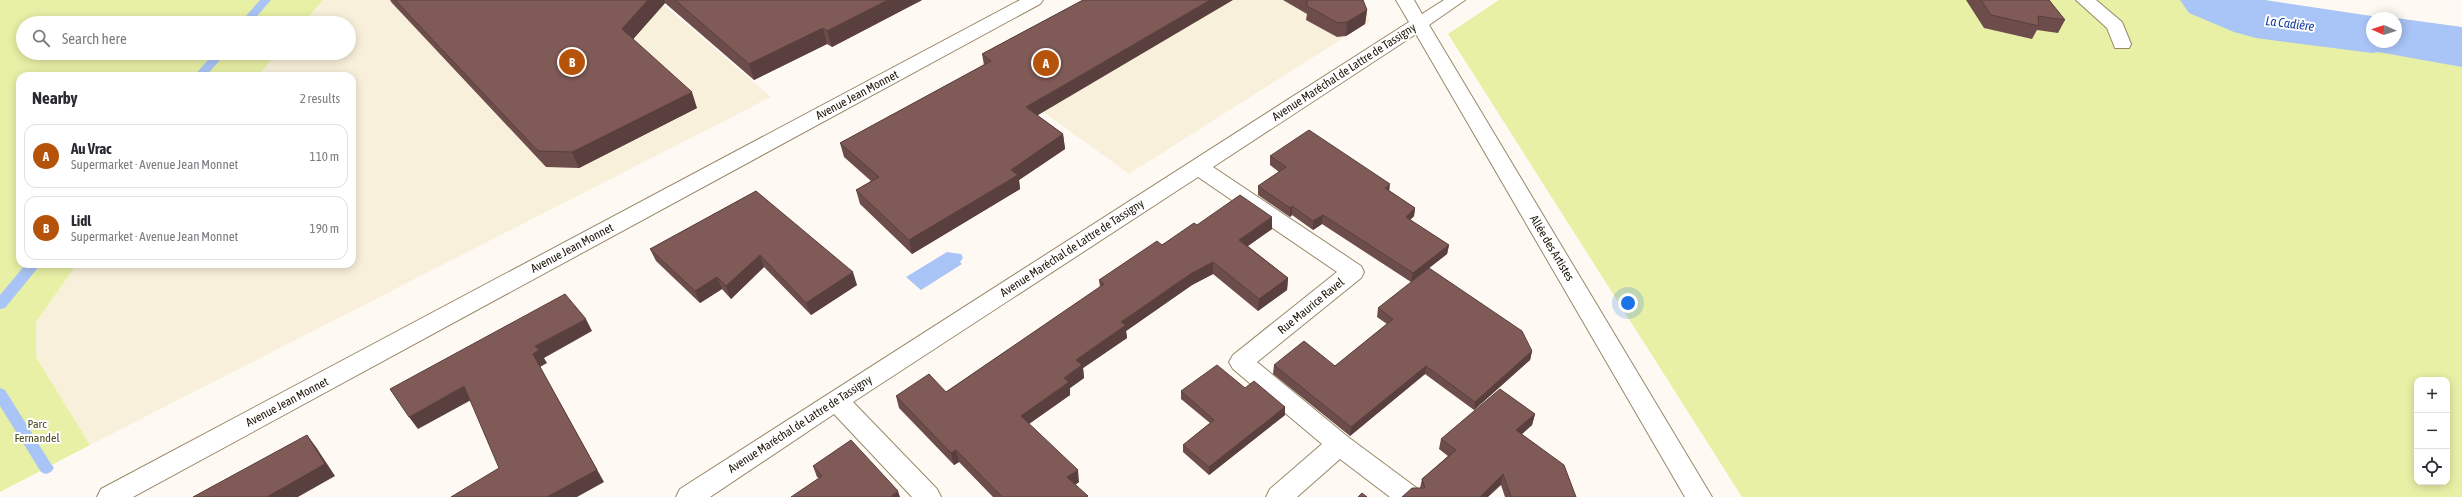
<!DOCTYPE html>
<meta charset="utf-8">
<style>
:root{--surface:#fff;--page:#f7f7f7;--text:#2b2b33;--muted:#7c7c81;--line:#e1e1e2;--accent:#b45309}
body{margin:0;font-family:"Asap Condensed",sans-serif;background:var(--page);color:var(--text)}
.controls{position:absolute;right:12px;bottom:12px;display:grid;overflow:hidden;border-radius:8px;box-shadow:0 2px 10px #0003}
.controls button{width:36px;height:36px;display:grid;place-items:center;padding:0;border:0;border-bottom:1px solid var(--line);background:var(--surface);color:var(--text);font:20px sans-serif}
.compass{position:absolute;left:2366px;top:12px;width:36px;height:36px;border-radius:50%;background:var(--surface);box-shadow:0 2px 10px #0003;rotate:273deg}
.you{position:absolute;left:1628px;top:303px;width:14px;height:14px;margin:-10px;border:3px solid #fff;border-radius:50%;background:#1a73e8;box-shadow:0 0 0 6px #1a73e833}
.badge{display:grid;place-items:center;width:26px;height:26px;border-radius:50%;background:var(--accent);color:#fff;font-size:13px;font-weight:700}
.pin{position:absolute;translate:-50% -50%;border:2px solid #fff;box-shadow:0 1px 4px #0006}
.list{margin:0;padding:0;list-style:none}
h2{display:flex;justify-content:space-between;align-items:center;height:52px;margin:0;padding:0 16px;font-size:17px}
h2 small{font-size:13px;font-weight:400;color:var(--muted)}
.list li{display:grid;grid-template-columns:26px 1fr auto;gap:12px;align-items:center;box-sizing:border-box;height:64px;margin:0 8px 8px;padding:0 8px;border:1px solid var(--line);border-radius:12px}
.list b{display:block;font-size:15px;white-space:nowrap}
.list p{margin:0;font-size:13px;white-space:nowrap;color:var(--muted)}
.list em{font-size:13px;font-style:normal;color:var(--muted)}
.icon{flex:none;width:22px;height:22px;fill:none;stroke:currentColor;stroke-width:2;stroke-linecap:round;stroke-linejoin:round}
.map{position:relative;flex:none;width:2462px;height:497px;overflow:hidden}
.search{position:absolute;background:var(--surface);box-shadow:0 2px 10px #0003;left:16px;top:16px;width:340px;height:44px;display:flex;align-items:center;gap:10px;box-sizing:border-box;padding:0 14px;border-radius:22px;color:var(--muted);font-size:15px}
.panel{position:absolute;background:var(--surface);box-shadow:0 2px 10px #0003;left:16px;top:72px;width:340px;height:196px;border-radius:12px}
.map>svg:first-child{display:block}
.commercial{fill:#f9f0db}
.green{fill:#e8f0a6;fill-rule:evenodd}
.water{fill:#a9c4f6}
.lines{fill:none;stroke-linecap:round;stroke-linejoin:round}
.stream{fill:#a9c4f6;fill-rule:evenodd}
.river{fill:#a9c4f6;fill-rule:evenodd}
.service-casing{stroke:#998868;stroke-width:2}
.minor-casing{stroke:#998868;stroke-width:2}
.tertiary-casing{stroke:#998868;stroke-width:2}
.service{fill:#fff;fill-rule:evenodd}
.minor{fill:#fff;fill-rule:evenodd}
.tertiary{fill:#fff;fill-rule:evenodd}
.wall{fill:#6d4d4b}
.shaded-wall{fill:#593f3d}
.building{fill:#7f5a57;stroke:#593f3d}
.labels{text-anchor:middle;stroke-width:4;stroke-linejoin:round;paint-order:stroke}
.street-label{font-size:12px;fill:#1d1609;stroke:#fff}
.park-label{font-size:12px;fill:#46491e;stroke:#fff}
.water-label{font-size:13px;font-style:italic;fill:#143d9b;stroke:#fff}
</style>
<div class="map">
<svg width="2462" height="497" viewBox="0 0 2462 497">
<rect width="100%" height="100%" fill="#fefaf3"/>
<!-- commercial -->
<g class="commercial">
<path d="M 323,0 L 658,0 L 771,97 L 90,445 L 36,357 L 36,322 L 77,264 L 352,264 L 352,76 L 258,76 L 277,53 L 349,53 L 349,23 L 303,23 Z"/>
<path d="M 1099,0 L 1361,0 L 1370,21 L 1129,174 L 979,65 Z"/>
</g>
<!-- green -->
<g class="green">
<path d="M 0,0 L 323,0 L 303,23 L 23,23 L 23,53 L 277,53 L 258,76 L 20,76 L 20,264 L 77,264 L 36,322 L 36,357 L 90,445 L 0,492 Z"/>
<path d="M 1499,0 L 2202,0 L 2259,22 L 2372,37 L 2372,42 L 2396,42 L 2396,40 L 2453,48 L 2462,51 L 2462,497 L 1742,497 L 1448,34 ZM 2417,380 L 2447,380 L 2447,482 L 2417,482 Z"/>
</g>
<!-- water -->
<path class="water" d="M 947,252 L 961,254 L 963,258 L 960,262 L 962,264 L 921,290 L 906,277 Z"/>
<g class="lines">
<!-- stream -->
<g class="stream">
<path d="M 260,0 L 271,0 L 251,23 L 240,23 Z"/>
<path d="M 214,53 L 226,53 L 206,76 L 194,76 Z"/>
<path d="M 26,264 L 41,264 L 5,308 L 0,309 L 0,295 Z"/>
<path d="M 0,388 L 5,390 L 51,464 L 54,468 L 51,472 L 46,474 L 41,472 L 0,406 Z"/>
</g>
<!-- river -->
<path class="river" d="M 2180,0 L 2265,0 L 2385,18 L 2372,18 L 2372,42 L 2396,42 L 2396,18 L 2394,18 L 2396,18 L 2462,27 L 2462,67 L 2378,52 L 2372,53 L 2256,38 L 2234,32 L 2189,13 Z"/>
<defs>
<path id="service" d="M 2076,0 L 2096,0 L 2122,22 L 2131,44 L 2129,48 L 2115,48 L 2107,28 Z"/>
<path id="minor" d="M 1396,0 L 1414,0 L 1422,14 L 1444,0 L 1465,0 L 1429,25 L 1712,497 L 1685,497 L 1416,34 L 1213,167 L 1361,266 L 1364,272 L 1361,278 L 1257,362 L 1348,437 L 1418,489 L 1422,497 L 1390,497 L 1340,459 L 1297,497 L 1266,497 L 1270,489 L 1322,444 L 1233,369 L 1229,362 L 1233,355 L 1337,272 L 1198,177 L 853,402 L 937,489 L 941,497 L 912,497 L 834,414 L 710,497 L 676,497 L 680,489 L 1409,22 Z"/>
<path id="tertiary" d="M 1020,0 L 1043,0 L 1040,4 L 133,497 L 97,497 L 101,489 Z"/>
</defs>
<!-- service casing -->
<use href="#service" class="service-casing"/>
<!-- minor casing -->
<use href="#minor" class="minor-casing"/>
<!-- tertiary casing -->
<use href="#tertiary" class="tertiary-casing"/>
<!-- service -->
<use href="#service" class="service"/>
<!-- minor -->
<use href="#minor" class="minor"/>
<!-- tertiary -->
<use href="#tertiary" class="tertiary"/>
</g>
<!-- wall -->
<g class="wall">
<path d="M 390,0 L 922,0 L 832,47 L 827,44 L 754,80 L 665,3 L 633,39 L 697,108 L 579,168 L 546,167 L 392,3 Z"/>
<path d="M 1083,0 L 1037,115 L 1063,134 L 1065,149 L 1019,180 L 1020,189 L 912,254 L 860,204 L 856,190 L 871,181 L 844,157 L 840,143 L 984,65 L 982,54 Z"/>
<path d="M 1283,0 L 1363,0 L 1367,10 L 1365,24 L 1346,36 L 1337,37 L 1306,20 L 1307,14 Z"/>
<path d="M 1966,0 L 2049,0 L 2065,20 L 2058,33 L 2037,30 L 2032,39 L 1984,28 Z"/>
<path d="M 1270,156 L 1390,191 L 1415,208 L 1414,216 L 1410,220 L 1449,245 L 1447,254 L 1411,282 L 1322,224 L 1313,230 L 1292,215 L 1290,217 L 1258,195 L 1258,186 L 1279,172 L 1270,165 Z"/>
<path d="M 756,191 L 857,285 L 811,315 L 764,267 L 731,299 L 722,289 L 700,303 L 656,261 L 650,249 Z"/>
<path d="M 1272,217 L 1272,229 L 1248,246 L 1288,278 L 1287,290 L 1258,311 L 1213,274 L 1192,285 L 1126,331 L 1127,338 L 1083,368 L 1084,378 L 1070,388 L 1070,395 L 1029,424 L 1079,482 L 1075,485 L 1088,497 L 993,497 L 959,462 L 954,465 L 899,408 L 896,396 L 946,392 L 1100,287 L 1099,280 L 1197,225 Z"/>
<path d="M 1378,308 L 1532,351 L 1530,360 L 1474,410 L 1425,374 L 1350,436 L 1273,374 L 1274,365 L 1335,366 L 1387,324 L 1377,317 Z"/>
<path d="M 1245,388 L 1285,407 L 1285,415 L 1209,475 L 1183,452 L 1183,445 L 1210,423 L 1181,399 L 1181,391 Z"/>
<path d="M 1535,414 L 1532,425 L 1522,434 L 1576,497 L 1505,497 L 1501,485 L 1420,488 L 1422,479 L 1448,456 L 1439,449 L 1441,439 Z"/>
<path d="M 813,466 L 900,497 L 819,478 L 817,477 Z"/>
</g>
<!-- shaded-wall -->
<g class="shaded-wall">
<path d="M 648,0 L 664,0 L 665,3 L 628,45 L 622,29 Z"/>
<path d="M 888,0 L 922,0 L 832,47 L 827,31 Z"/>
<path d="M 1210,0 L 1233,0 L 1028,121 L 1026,107 Z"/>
<path d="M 1367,10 L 1365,24 L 1346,36 L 1347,22 Z"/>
<path d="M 823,28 L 827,44 L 754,80 L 749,64 Z"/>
<path d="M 692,92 L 697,108 L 579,168 L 572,152 Z"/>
<path d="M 1063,134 L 1065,149 L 1019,180 L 1020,189 L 912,254 L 909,240 Z"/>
<path d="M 1390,184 L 1389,193 L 1385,188 Z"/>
<path d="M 1292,206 L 1292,215 L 1290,217 L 1290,208 Z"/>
<path d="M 1415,208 L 1414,216 L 1405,225 L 1406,217 Z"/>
<path d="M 1323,215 L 1322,224 L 1313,230 L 1313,221 Z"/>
<path d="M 1272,217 L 1272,229 L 1239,252 L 1239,240 Z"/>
<path d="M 1449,245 L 1447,254 L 1411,282 L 1413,273 Z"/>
<path d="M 760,255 L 764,267 L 731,299 L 726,286 Z"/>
<path d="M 1213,262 L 1213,274 L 1192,285 L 1126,331 L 1127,338 L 1083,368 L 1084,378 L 1070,388 L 1070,395 L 1023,428 L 1021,416 L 1064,378 L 1076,360 L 1121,322 L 1192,273 Z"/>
<path d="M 853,272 L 857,285 L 811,315 L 806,303 Z"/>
<path d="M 717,277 L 722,289 L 700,303 L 695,291 Z"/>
<path d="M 1288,278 L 1287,290 L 1258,311 L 1259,299 Z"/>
<path d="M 586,319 L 592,331 L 544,358 L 547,363 L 540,367 L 604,482 L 577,497 L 547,497 L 533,354 L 535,346 Z"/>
<path d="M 1532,351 L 1530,360 L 1474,410 L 1475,402 Z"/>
<path d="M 1426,366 L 1425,374 L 1350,436 L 1351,427 Z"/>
<path d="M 464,386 L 473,399 L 418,429 L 409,417 Z"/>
<path d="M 1285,407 L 1285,415 L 1209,475 L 1209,467 Z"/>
<path d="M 1535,414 L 1532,425 L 1514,441 L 1516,430 Z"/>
<path d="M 307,435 L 316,447 L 335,476 L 298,497 L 267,497 Z"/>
<path d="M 956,450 L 959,462 L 954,465 L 951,453 Z"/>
<path d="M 1078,470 L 1079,482 L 1069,489 L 1067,477 Z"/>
<path d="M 1503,474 L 1501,485 L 1488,497 L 1480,497 Z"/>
<path d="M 898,491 L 900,497 L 890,497 Z"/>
</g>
<!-- building -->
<g class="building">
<path d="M 395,0 L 648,0 L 622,29 L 692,92 L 572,152 L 538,151 Z"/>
<path d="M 675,0 L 888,0 L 827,31 L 823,28 L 749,64 Z"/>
<path d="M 1083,0 L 1210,0 L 1026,107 L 1063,134 L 1011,170 L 1018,175 L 909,240 L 856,190 L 879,177 L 840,143 L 991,61 L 982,54 Z"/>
<path d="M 1307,0 L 1363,0 L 1367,10 L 1347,22 L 1338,23 L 1307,6 Z"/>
<path d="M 1981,0 L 2049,0 L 2065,20 L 2038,16 L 2039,26 L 1991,15 Z"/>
<path d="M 1309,130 L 1390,184 L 1385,188 L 1415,208 L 1406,217 L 1449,245 L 1413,273 L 1323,215 L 1313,221 L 1292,206 L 1290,208 L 1258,186 L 1286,167 L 1270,156 Z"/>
<path d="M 756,191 L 853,272 L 806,303 L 760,255 L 726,286 L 717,277 L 695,291 L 650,249 Z"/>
<path d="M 1240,195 L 1272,217 L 1239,240 L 1288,278 L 1259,299 L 1213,262 L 1192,273 L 1121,322 L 1126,325 L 1076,360 L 1082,365 L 1064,378 L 1069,382 L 1021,416 L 1078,470 L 1067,477 L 1088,496 L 1087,497 L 1002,497 L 956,450 L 951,453 L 896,396 L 929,374 L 946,392 L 1104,284 L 1099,280 L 1157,241 L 1162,245 L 1194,223 L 1197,225 Z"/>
<path d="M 1429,268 L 1522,331 L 1532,351 L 1475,402 L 1426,366 L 1351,427 L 1274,365 L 1304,341 L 1335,366 L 1393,319 L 1378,308 Z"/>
<path d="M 565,294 L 586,319 L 535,346 L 539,350 L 533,354 L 597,470 L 547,497 L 451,497 L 499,468 L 464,386 L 409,417 L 390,389 Z"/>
<path d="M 1217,365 L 1245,388 L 1254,381 L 1285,407 L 1209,467 L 1183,445 L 1214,420 L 1181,391 Z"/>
<path d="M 1500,389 L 1535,414 L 1516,430 L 1564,465 L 1576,497 L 1511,497 L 1503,474 L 1480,497 L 1402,497 L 1412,488 L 1425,488 L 1422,479 L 1456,450 L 1441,439 Z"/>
<path d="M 307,435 L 325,464 L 267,497 L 193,497 Z"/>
<path d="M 851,440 L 898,491 L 890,497 L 791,497 L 822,476 L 813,466 Z"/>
<path d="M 1362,493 L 1367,497 L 1358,497 Z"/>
</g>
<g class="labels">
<!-- street labels -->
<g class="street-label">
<text transform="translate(1344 72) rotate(-33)" y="4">Avenue Maréchal de Lattre de Tassigny</text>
<text transform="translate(857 95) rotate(-28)" y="4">Avenue Jean Monnet</text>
<text transform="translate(572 248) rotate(-28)" y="4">Avenue Jean Monnet</text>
<text transform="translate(1072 248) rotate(-33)" y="4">Avenue Maréchal de Lattre de Tassigny</text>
<text transform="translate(1552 248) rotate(59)" y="4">Allée des Artistes</text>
<text transform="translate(1311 306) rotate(-39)" y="4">Rue Maurice Ravel</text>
<text transform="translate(287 402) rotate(-28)" y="4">Avenue Jean Monnet</text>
<text transform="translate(800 424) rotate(-33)" y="4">Avenue Maréchal de Lattre de Tassigny</text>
</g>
<!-- park labels -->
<g class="park-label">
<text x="37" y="428">Parc<tspan x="37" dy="14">Fernandel</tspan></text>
</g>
<!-- water labels -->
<g class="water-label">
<text transform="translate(2290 23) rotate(7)" y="5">La Cadière</text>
</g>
</g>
</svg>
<div class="controls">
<button>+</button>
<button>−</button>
<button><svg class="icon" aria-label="locate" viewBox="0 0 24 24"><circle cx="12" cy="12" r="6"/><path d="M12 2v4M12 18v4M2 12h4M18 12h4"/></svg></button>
</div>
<svg class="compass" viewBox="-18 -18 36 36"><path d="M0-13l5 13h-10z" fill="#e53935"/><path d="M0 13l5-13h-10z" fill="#7c7c81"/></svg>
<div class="you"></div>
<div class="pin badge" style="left:1046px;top:63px">A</div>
<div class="pin badge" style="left:572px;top:62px">B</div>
<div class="search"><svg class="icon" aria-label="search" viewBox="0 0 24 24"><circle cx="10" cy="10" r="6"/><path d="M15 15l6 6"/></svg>Search here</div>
<section class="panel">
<h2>Nearby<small>2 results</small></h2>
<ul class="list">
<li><span class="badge">A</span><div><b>Au Vrac</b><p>Supermarket · Avenue Jean Monnet</p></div><em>110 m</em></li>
<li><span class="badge">B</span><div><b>Lidl</b><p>Supermarket · Avenue Jean Monnet</p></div><em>190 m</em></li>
</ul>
</section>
</div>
